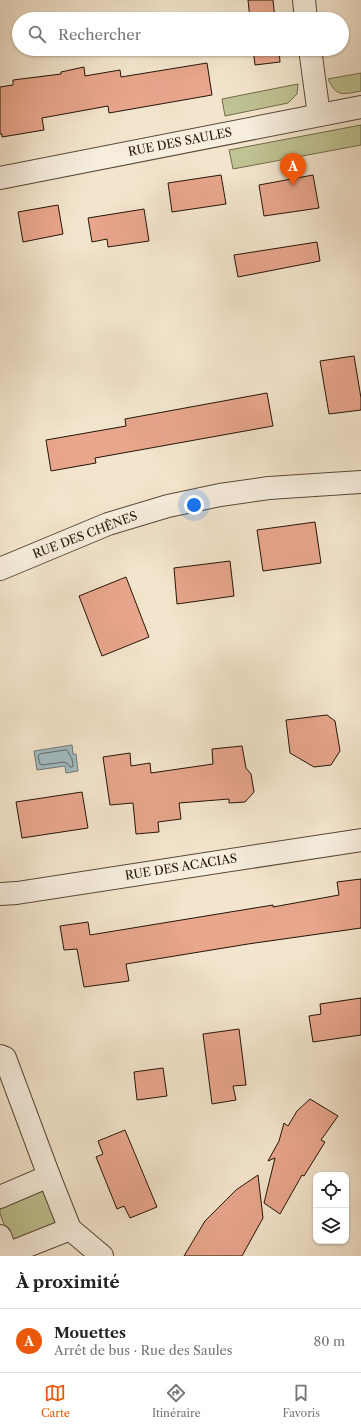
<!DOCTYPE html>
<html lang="fr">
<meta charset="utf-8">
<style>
:root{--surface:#fff;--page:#f2f2f2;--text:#222;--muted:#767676;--line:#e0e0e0;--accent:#ea580c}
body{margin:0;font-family:"Libre Caslon Text",serif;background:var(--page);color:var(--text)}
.controls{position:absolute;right:12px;bottom:12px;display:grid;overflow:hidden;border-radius:8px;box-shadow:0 1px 3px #0004}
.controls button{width:36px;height:36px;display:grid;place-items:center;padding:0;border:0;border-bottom:1px solid var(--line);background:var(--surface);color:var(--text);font:20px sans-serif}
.you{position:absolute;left:194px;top:505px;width:14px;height:14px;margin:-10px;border:3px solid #fff;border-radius:50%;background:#1a73e8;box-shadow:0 0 0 6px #1a73e833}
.badge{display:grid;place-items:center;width:26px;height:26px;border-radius:50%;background:var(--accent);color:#fff;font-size:13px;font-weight:700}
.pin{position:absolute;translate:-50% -33px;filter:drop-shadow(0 1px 2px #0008)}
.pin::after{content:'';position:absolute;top:21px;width:14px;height:12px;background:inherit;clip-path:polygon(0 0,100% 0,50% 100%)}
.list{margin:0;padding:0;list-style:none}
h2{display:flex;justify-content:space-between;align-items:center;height:52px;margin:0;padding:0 16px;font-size:17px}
h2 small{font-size:13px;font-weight:400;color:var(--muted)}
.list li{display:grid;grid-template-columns:26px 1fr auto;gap:12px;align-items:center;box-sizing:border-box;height:64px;padding:0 16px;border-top:1px solid var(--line)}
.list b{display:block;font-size:15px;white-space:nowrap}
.list p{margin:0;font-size:13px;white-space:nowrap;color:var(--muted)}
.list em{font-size:13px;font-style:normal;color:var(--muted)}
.icon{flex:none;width:22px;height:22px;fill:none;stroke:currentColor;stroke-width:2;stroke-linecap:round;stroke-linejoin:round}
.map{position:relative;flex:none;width:361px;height:1256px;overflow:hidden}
.search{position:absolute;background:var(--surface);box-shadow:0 1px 3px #0004;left:12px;right:12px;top:12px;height:44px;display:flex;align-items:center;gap:10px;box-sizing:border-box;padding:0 14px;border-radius:22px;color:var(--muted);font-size:15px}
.sheet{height:116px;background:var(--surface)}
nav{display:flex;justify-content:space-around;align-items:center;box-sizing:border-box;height:56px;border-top:1px solid var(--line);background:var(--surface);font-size:11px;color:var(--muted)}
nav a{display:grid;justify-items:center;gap:2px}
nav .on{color:var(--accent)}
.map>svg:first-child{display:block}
.green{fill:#c0c394;stroke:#726c4d}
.water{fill:#a1bcc2;stroke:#6f7977}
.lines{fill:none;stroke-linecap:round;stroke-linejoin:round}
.shore{stroke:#626864;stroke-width:1}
.building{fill:#e8a68d;stroke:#241506}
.street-casing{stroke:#584938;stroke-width:24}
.street{stroke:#f7eede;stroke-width:22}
.labels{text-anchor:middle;stroke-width:3;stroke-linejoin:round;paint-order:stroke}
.street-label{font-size:12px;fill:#241506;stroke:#f7eede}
</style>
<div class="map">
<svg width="361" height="1256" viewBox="0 0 361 1256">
<rect width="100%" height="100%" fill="#f3e5cd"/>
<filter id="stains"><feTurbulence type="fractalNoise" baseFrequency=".005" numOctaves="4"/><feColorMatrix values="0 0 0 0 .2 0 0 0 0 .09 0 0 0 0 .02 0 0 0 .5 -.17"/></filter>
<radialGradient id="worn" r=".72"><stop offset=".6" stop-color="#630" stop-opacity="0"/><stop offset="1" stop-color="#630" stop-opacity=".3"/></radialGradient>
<!-- green -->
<g class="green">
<path d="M 361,73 L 361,91 C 343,94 337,98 328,79 Z"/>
<path d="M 298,84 L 297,94 L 288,103 L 225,116 L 222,99 Z"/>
<path d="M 361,125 L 361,145 L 233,169 L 229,150 Z"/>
<path d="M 38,1187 L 44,1190 L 57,1220 L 54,1229 L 11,1242 L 0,1214 L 0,1203 Z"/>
</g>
<!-- water -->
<path class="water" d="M 72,745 L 73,754 L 76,754 L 78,771 L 66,773 L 65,766 L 37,770 L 34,751 Z"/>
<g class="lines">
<!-- shore -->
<path class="shore" d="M 67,750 L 72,759 L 73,766 L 72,767 L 70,767 L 68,764 L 64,762 L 42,765 L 40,764 L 38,756 L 40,754 Z"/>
</g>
<!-- building -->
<g class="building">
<path d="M 248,0 L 273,0 L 275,19 L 250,19 Z"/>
<path d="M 253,49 L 279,49 L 280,62 L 255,65 Z"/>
<path d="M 207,63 L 212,95 L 109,113 L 108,106 L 42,118 L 44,130 L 2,137 L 2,134 L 0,134 L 0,87 L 13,85 L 13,80 L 61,74 L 61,72 L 84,67 L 85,76 L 120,70 L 121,77 Z"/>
<path d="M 221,175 L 226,204 L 172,212 L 168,183 Z"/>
<path d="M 313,175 L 319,208 L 264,216 L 259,185 Z"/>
<path d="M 58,205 L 63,234 L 23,242 L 18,212 Z"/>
<path d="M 144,209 L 149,241 L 108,247 L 107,239 L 92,242 L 88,218 Z"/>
<path d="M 317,242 L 320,261 L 238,277 L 234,255 Z"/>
<path d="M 354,356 L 361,398 L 361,410 L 329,414 L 320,361 Z"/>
<path d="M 267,393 L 273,426 L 95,458 L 96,463 L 51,471 L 46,440 L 126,426 L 125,419 Z"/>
<path d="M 315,522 L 321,563 L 263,571 L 257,530 Z"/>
<path d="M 230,561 L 234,596 L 177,604 L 174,568 Z"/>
<path d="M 126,577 L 149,637 L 102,656 L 79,596 Z"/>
<path d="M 327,715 L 335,721 L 340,751 L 331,765 L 314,767 L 290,753 L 286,720 Z"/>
<path d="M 242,746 L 246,768 L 251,774 L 254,792 L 245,802 L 229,803 L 229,799 L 179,803 L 181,819 L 158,822 L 159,832 L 136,834 L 133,803 L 110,805 L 103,757 L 130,753 L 131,766 L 150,763 L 151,773 L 213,764 L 212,749 Z"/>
<path d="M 82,792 L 88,828 L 22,838 L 16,802 Z"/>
<path d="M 361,879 L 361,928 L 248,944 L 126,964 L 129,981 L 84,987 L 77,949 L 64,950 L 60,926 L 88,922 L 90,935 L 273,905 L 273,907 L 339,895 L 337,882 Z"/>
<path d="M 361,998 L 361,1035 L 313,1042 L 309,1016 L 321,1014 L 320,1004 Z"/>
<path d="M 239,1029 L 246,1085 L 233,1086 L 236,1100 L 212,1104 L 203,1034 Z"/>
<path d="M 163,1068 L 167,1096 L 137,1100 L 134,1072 Z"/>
<path d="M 310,1099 L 338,1116 L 321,1140 L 325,1142 L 304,1176 L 302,1175 L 280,1214 L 264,1203 L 275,1158 L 268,1161 L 279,1141 L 284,1123 L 288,1126 L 297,1111 Z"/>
<path d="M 125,1130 L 157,1207 L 130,1218 L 124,1206 L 117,1209 L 96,1157 L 103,1154 L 98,1141 Z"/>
<path d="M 258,1175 L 263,1218 L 242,1256 L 184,1256 L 205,1221 L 236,1190 Z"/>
</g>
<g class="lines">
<defs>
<g id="street">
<path d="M 304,0 L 306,19"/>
<path d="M 310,49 L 319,115"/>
<path d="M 0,178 L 361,107"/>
<path d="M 0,569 L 108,524 L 168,506 L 220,495 L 269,488 L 361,482"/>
<path d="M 0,894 L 17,893 L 361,840"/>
<path d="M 0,1056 L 5,1058 L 49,1176 L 70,1229 L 102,1256"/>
<path d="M 0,1197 L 49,1176"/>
<path d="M 0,1236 L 7,1254 L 70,1229"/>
</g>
</defs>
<!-- street casing -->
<use href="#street" class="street-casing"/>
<!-- street -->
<use href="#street" class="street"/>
</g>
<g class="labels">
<!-- street labels -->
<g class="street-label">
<text transform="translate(180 142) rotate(-11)" y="4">RUE DES SAULES</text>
<text transform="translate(85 535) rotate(-21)" y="4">RUE DES CHÊNES</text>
<text transform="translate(181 867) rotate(-9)" y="4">RUE DES ACACIAS</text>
</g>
</g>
<rect width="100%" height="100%" filter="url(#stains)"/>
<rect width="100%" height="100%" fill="url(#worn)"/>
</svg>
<div class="controls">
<button><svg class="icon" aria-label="locate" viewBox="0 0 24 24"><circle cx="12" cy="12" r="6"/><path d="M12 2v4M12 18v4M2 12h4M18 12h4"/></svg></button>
<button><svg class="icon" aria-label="layers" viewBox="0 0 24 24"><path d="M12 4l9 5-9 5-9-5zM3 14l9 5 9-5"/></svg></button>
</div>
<div class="you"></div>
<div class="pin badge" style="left:293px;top:186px">A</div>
<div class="search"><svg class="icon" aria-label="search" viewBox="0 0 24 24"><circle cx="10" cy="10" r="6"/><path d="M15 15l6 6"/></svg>Rechercher</div>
</div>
<section class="sheet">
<h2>À proximité<small></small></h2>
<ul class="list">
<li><span class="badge">A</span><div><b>Mouettes</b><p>Arrêt de bus · Rue des Saules</p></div><em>80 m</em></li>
</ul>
</section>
<nav>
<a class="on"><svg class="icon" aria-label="map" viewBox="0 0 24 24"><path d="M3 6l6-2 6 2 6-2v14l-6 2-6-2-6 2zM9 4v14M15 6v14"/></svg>Carte</a>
<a><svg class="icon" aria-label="directions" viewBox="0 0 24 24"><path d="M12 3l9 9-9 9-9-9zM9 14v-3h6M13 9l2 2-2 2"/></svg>Itinéraire</a>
<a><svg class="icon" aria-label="saved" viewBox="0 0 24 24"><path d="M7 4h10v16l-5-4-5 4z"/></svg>Favoris</a>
</nav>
